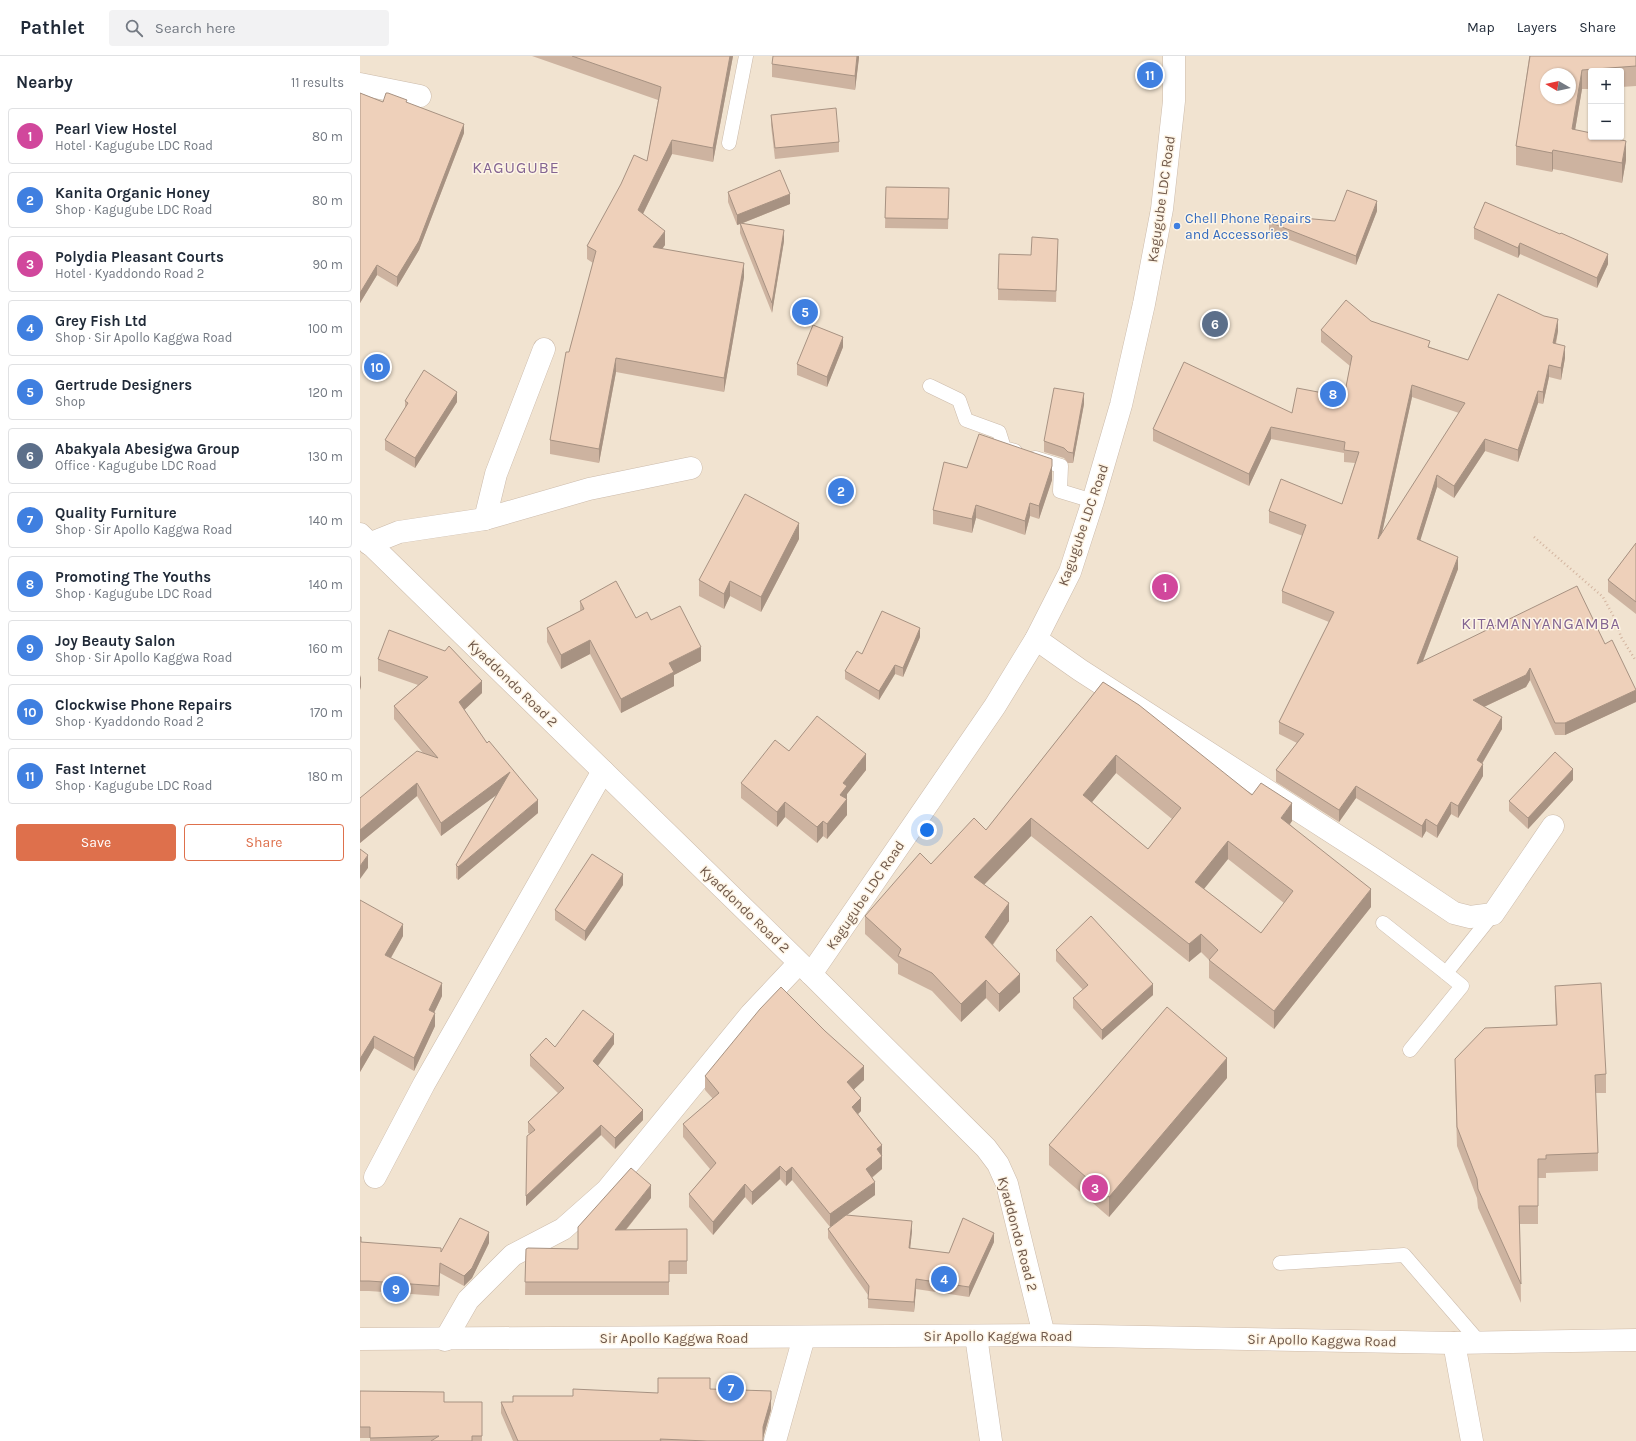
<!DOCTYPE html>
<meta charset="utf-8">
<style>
:root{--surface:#fff;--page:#f2f2f3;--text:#1f2937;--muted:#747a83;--line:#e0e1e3;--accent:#de704c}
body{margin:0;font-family:Karla,sans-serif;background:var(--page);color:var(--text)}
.controls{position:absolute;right:12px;top:12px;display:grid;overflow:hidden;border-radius:4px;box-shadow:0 1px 3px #0004}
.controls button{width:36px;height:36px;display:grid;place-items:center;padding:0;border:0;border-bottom:1px solid var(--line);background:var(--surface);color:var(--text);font:20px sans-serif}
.compass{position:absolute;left:1180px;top:12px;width:36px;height:36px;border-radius:50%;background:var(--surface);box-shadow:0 1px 3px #0004;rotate:279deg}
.you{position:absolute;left:567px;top:774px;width:14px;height:14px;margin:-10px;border:3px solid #fff;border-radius:50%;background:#1a73e8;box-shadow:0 0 0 6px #1a73e833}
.badge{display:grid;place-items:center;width:26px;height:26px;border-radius:50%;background:var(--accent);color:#fff;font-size:13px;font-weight:700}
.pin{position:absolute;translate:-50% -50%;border:2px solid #fff;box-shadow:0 1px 4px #0006}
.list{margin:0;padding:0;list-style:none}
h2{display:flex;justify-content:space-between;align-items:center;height:52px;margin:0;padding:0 16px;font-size:17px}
h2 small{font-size:13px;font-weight:400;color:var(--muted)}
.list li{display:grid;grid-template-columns:26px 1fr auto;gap:12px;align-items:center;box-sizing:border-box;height:56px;margin:0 8px 8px;padding:0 8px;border:1px solid var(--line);border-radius:4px}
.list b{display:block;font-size:15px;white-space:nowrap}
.list p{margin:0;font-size:13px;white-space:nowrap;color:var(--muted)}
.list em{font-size:13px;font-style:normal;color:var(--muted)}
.actions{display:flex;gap:8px;padding:12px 16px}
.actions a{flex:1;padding:9px 0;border:1px solid var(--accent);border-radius:4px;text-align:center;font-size:14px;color:var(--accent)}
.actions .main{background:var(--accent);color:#fff}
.icon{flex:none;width:22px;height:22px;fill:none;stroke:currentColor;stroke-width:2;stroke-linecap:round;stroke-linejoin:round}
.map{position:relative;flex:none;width:1276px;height:1385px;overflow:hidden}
header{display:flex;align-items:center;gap:24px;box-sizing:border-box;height:56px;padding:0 20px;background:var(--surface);border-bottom:1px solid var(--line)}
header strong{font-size:19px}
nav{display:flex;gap:22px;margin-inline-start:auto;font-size:14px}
.search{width:280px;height:36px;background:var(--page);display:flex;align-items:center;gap:10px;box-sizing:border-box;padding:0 14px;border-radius:4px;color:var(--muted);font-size:15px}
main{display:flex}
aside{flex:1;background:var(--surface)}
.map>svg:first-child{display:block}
.residential{fill:#f1e3d0;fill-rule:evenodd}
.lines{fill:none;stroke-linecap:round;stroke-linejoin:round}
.lane-casing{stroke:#ccbbab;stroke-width:15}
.street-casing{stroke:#ccbbab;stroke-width:23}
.secondary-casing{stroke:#cfbba9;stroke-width:23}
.path{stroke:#d2b39e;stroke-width:2.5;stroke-dasharray:1 3;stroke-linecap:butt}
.lane{stroke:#fff;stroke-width:14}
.street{stroke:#fff;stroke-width:22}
.secondary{stroke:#fff;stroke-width:22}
.wall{fill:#cdb3a0;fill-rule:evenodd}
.shaded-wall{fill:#a79282}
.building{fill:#eed0ba;stroke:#a79282;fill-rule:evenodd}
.shop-dot{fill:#3f7fe0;stroke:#fef5e6;stroke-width:1.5}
.labels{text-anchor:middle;stroke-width:3;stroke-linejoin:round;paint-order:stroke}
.street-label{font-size:14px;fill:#6f584a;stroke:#fef5e6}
.shop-label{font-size:14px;fill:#366cbe;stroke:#fef5e6;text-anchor:start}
.quarter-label{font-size:16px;letter-spacing:1px;fill:#846592;stroke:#fef5e6}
</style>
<header>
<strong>Pathlet</strong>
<div class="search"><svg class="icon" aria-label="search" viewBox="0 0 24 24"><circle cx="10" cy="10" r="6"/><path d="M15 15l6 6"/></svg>Search here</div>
<nav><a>Map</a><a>Layers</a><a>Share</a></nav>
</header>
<main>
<aside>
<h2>Nearby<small>11 results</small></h2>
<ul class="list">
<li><span class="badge" style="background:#d1479c">1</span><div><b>Pearl View Hostel</b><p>Hotel · Kagugube LDC Road</p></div><em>80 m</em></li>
<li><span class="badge" style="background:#3f7fe0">2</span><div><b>Kanita Organic Honey</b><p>Shop · Kagugube LDC Road</p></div><em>80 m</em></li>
<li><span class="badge" style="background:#d1479c">3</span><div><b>Polydia Pleasant Courts</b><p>Hotel · Kyaddondo Road 2</p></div><em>90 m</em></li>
<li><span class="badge" style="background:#3f7fe0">4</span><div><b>Grey Fish Ltd</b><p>Shop · Sir Apollo Kaggwa Road</p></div><em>100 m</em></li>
<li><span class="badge" style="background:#3f7fe0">5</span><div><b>Gertrude Designers</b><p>Shop</p></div><em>120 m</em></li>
<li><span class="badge" style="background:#5c6f8a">6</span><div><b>Abakyala Abesigwa Group</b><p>Office · Kagugube LDC Road</p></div><em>130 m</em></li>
<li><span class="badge" style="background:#3f7fe0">7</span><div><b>Quality Furniture</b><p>Shop · Sir Apollo Kaggwa Road</p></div><em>140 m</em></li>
<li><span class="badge" style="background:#3f7fe0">8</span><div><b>Promoting The Youths</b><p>Shop · Kagugube LDC Road</p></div><em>140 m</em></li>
<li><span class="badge" style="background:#3f7fe0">9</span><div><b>Joy Beauty Salon</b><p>Shop · Sir Apollo Kaggwa Road</p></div><em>160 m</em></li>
<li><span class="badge" style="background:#3f7fe0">10</span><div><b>Clockwise Phone Repairs</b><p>Shop · Kyaddondo Road 2</p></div><em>170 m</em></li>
<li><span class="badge" style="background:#3f7fe0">11</span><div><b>Fast Internet</b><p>Shop · Kagugube LDC Road</p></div><em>180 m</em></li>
</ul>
<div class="actions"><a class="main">Save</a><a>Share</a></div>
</aside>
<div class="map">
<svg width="1276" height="1385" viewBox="0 0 1276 1385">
<rect width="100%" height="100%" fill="#faf1e1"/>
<!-- residential -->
<path class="residential" d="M 0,0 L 1276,0 L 1276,1385 L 0,1385 ZM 1231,15 L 1261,15 L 1261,81 L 1231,81 ZM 1186,18 L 1210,18 L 1210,42 L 1186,42 Z"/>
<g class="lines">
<defs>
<g id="lane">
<path d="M 369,87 L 386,0"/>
<path d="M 570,330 L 599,344 L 606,364 L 639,376 L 644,392 L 655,395"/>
<path d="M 675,402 L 701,410 L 700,435 L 733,445"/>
<path d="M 1023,867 L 1086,917"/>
<path d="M 1050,994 L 1102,930 L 1086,917 L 1133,858"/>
<path d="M 920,1207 L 1044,1199 L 1120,1287"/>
</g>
<g id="street">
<path d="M 0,28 L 60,40"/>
<path d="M 125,463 L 136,418 L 184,293"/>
<path d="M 0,478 L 451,918 L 626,1092 L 638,1108 L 647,1128 L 684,1279"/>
<path d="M 9,488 L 39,476 L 125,463 L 229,433 L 331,412"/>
<path d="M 676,583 L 720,614 L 1015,804 L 1094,857 L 1110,861 L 1133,858 L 1193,770"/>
<path d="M 451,918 L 635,650 L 676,583 L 710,516 L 733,445 L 761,349 L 784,248 L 802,153 L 814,45 L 814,0"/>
<path d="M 15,1121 L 64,1028 L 243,715"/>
<path d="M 616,1280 L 631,1385"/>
<path d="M 85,1284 L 108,1244 L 153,1199 L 203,1173 L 247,1134 L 391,958 L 439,907"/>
<path d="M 415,1385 L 444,1281"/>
</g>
<g id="secondary">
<path d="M 0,1283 L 684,1279 L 1094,1287 L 1276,1284"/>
<path d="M 1094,1287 L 1112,1385"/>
</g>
</defs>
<!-- lane casing -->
<use href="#lane" class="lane-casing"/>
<!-- street casing -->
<use href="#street" class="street-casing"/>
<!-- secondary casing -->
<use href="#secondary" class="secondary-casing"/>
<!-- path -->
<path class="path" d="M 1174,481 L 1243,541 L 1255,563 L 1261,581 L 1276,605"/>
<!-- lane -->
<use href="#lane" class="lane"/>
<!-- street -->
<use href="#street" class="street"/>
<!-- secondary -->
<use href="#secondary" class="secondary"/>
</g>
<!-- wall -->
<g class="wall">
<path d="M 172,0 L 373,0 L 353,106 L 312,98 L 283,158 L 305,189 L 302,193 L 384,221 L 364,336 L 256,316 L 239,407 L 190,398 L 190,384 L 209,296 L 233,207 L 227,203 L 227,190 L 287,105 L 298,44 Z"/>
<path d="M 499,0 L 495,34 L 412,21 L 412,8 Z"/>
<path d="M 1169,0 L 1276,0 L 1276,30 L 1261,31 L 1261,15 L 1231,15 L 1231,33 L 1222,33 L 1215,74 L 1266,104 L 1262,127 L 1193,113 L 1192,116 L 1156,109 L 1156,90 L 1169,2 Z"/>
<path d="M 0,37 L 23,46 L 47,47 L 104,77 L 59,194 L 37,231 L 17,219 L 0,247 Z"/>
<path d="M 411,59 L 479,86 L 479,96 L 415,103 L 411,69 Z"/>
<path d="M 526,131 L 589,132 L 588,173 L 525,172 Z"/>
<path d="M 368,136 L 430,148 L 383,167 L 424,185 L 412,257 L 380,177 L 380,168 L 377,169 L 368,146 Z"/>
<path d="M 1017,155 L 996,209 L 909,176 L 909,166 L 975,165 Z"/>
<path d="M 1114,172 L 1248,208 L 1237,232 L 1160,198 L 1158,202 L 1114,183 Z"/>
<path d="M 698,193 L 696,246 L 638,244 L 638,233 L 671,199 Z"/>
<path d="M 1011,265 L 1070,291 L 1108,304 L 1198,275 L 1196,288 L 1205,302 L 1201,324 L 1189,321 L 1183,348 L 1178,347 L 1158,406 L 1125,395 L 1094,442 L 1077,431 L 1060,484 L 1098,513 L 1063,605 L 1245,588 L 1276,646 L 1205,679 L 1195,679 L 1170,624 L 1166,631 L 1124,651 L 1142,673 L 1122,708 L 1123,720 L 1098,762 L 1091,758 L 1077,782 L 1066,775 L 1062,782 L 996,742 L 979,766 L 916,726 L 916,714 L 937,687 L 919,678 L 919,666 L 969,566 L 922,547 L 922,535 L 943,480 L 909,467 L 909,455 L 982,448 L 995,407 L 984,406 L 984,397 L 911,383 L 889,430 L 793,385 L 793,373 L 932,357 L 984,341 L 990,310 L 961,286 L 961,274 ZM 1052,341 L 1099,357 L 1022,477 Z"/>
<path d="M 483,291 L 467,331 L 437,319 L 437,308 Z"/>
<path d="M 45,345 L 97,346 L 55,412 L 25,394 L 25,384 L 45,352 Z"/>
<path d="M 724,348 L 713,407 L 708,407 L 704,402 L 684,396 L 684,385 Z"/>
<path d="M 607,412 L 692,416 L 692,424 L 679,463 L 670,460 L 665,479 L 616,462 L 612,477 L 573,468 L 573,454 Z"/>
<path d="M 439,483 L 401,556 L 370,540 L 364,553 L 339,540 L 339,524 Z"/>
<path d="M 1276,487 L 1276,558 L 1248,536 L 1248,524 Z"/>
<path d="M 220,545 L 276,562 L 291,564 L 341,605 L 314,619 L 314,630 L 261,657 L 230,598 L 201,613 L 187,586 L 187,572 L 220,555 Z"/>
<path d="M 560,581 L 543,621 L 535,618 L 519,644 L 485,623 L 485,615 L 502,598 Z"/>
<path d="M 18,603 L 122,637 L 104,654 L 127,687 L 178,757 L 98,824 L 96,822 L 96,809 L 137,738 L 81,780 L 57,740 L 0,787 L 0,742 L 63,697 L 34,663 L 34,650 L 58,629 L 18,615 Z"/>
<path d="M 743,626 L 892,739 L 932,765 L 930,768 L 1011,851 L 914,973 L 849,922 L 849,904 L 841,896 L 829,906 L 671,780 L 624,829 L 649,865 L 633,889 L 660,936 L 639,956 L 626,942 L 601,966 L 572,935 L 538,918 L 538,908 L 505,878 L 505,860 L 571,808 L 626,774 ZM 756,717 L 812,763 L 788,793 L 732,746 ZM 868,803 L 924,847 L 901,877 L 844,833 Z"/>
<path d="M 429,695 L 506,714 L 487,738 L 487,759 L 467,783 L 463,780 L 457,787 L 425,761 L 417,771 L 381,742 L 381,727 Z"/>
<path d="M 1213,724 L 1168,773 L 1149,755 L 1149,745 Z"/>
<path d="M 263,829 L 225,885 L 195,864 L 195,854 Z"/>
<path d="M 0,844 L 43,880 L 31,902 L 82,940 L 74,957 L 75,970 L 54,1015 L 14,992 L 0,1016 Z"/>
<path d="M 696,894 L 793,939 L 742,984 L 713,952 L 713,942 L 723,934 L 696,905 Z"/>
<path d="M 1195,930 L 1246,1018 L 1246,1037 L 1236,1037 L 1238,1097 L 1238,1115 L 1186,1117 L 1186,1122 L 1178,1122 L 1178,1168 L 1160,1168 L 1161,1247 L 1118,1152 L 1117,1142 L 1097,1090 L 1095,1022 L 1095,1003 L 1196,969 L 1195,948 Z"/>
<path d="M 254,988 L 238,1010 L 283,1064 L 255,1093 L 241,1079 L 166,1150 L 170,1078 L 168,1077 L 168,1066 L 198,1037 L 170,1010 L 170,999 L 195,991 Z"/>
<path d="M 345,1020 L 504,1024 L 494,1033 L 501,1055 L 498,1058 L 522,1089 L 522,1113 L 512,1122 L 515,1139 L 470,1171 L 432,1124 L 426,1130 L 420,1123 L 392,1149 L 385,1141 L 353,1179 L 329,1151 L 329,1138 L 350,1113 L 323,1081 L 323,1068 L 353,1043 L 345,1034 Z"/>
<path d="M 867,1022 L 749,1161 L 689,1109 L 689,1089 Z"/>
<path d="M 291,1142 L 266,1174 L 327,1173 L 327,1218 L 309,1218 L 309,1239 L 165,1239 L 166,1193 L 218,1193 Z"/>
<path d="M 468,1173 L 552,1175 L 550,1193 L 589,1197 L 634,1186 L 609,1241 L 556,1233 L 554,1256 L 508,1252 L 508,1239 L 468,1182 Z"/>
<path d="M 0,1181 L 1,1186 L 81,1195 L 129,1187 L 112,1222 L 104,1230 L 80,1217 L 79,1240 L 9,1235 L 0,1235 Z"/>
<path d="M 350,1333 L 411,1354 L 403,1382 L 403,1385 L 153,1385 L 141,1357 L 141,1346 L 153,1346 L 213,1340 L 298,1337 Z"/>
<path d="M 0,1335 L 84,1346 L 122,1346 L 122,1385 L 10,1385 L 10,1382 L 0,1382 Z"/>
</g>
<!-- shaded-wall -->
<g class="shaded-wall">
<path d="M 370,0 L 373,0 L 353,106 L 353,92 Z"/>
<path d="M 497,0 L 499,0 L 499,2 L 495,34 L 495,20 Z"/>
<path d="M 1222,14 L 1222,33 L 1212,92 L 1212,73 Z"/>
<path d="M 104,68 L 104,77 L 59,194 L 37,231 L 37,221 Z"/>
<path d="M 312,84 L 312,98 L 278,168 L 278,154 Z"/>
<path d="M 1266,85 L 1266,104 L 1262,127 L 1262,107 Z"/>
<path d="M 1193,94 L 1193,113 L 1192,116 L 1192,97 Z"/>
<path d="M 430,138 L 430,148 L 380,168 L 380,167 L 380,168 L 377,169 L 377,159 Z"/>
<path d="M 1017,145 L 1017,155 L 996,209 L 996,200 Z"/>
<path d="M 424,174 L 424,185 L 412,257 L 412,247 Z"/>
<path d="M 305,175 L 305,189 L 293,205 L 293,191 Z"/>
<path d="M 1160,187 L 1160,198 L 1158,202 L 1158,192 Z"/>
<path d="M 1248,198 L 1248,208 L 1237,232 L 1237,222 Z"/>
<path d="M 384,207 L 384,221 L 364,336 L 364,322 Z"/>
<path d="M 17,209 L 17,219 L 0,247 L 0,237 Z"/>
<path d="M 1198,263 L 1198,275 L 1193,299 L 1193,287 Z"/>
<path d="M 483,281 L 483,291 L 467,331 L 467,321 Z"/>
<path d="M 1205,290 L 1205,302 L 1201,324 L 1201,312 Z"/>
<path d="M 256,302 L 256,316 L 239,407 L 239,393 Z"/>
<path d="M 1189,309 L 1189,321 L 1183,348 L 1183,336 Z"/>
<path d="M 1052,329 L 1052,341 L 1018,495 L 1018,483 Z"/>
<path d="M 1178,335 L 1178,347 L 1158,406 L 1158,394 Z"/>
<path d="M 97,336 L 97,346 L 55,412 L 55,402 Z"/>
<path d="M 724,337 L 724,348 L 713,407 L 713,397 Z"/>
<path d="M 911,371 L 911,383 L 889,430 L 889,418 Z"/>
<path d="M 1125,383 L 1125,395 L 1094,442 L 1094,430 Z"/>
<path d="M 692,403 L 692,424 L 679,463 L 679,450 Z"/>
<path d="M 1077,419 L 1077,431 L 1057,495 L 1057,483 Z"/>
<path d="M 670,447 L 670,460 L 665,479 L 665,465 Z"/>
<path d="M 616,449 L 616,462 L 612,477 L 612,463 Z"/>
<path d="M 439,467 L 439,483 L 401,556 L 401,541 Z"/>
<path d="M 1098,501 L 1098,513 L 1057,620 L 1057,608 Z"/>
<path d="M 370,525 L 370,540 L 364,553 L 364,538 Z"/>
<path d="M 560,572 L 560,581 L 543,621 L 543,612 Z"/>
<path d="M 230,584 L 230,598 L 201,613 L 201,599 Z"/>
<path d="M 341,591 L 341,605 L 314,619 L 314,630 L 261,657 L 261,643 L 309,607 Z"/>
<path d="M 535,609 L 535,618 L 519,644 L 519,635 Z"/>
<path d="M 1170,612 L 1170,624 L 1166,631 L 1113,656 L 1113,644 Z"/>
<path d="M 1,619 L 1,631 L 0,634 L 0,622 Z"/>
<path d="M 122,625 L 122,637 L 99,659 L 99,646 Z"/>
<path d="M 1276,634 L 1276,646 L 1205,679 L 1205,667 Z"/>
<path d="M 1142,661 L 1142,673 L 1117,716 L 1117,704 Z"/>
<path d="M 506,698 L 506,714 L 487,738 L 487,759 L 467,783 L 467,768 L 480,739 L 483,727 Z"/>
<path d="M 756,699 L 756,717 L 723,757 L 723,739 Z"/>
<path d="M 1123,708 L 1123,720 L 1098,762 L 1098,750 Z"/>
<path d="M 1213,713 L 1213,724 L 1168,773 L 1168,762 Z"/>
<path d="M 150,716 L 150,729 L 81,780 L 81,767 Z"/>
<path d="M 57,727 L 57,740 L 0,787 L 0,774 Z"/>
<path d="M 996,730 L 996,742 L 979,766 L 979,754 Z"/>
<path d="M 178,744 L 178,757 L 98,824 L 98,811 Z"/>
<path d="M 425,746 L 425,761 L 417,771 L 417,756 Z"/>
<path d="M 1091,746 L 1091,758 L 1077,782 L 1077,770 Z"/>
<path d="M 932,747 L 932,765 L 921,780 L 921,762 Z"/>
<path d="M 671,762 L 671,780 L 614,839 L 614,821 Z"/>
<path d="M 1066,763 L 1066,775 L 1062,782 L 1062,770 Z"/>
<path d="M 463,765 L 463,780 L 457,787 L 457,771 Z"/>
<path d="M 868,785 L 868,803 L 835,844 L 835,826 Z"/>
<path d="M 8,799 L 8,812 L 0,823 L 0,810 Z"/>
<path d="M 263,818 L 263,829 L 225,885 L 225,875 Z"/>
<path d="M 1011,833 L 1011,851 L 914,973 L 914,955 Z"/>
<path d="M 649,847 L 649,865 L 625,899 L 625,881 Z"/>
<path d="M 43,868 L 43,880 L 25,912 L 25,899 Z"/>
<path d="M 841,878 L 841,896 L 829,906 L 829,888 Z"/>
<path d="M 660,918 L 660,936 L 639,956 L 639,938 Z"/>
<path d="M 626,924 L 626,942 L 601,966 L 601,948 Z"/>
<path d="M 82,927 L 82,940 L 69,967 L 69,954 Z"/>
<path d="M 793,928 L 793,939 L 742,984 L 742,974 Z"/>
<path d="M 75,957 L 75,970 L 54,1015 L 54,1002 Z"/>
<path d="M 254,978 L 254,988 L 233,1016 L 233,1005 Z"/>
<path d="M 14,980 L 14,992 L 0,1016 L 0,1003 Z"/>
<path d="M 867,1002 L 867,1022 L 749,1161 L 749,1141 Z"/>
<path d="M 504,1010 L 504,1024 L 487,1040 L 487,1026 Z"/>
<path d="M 501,1042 L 501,1055 L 492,1064 L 492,1051 Z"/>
<path d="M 283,1054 L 283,1064 L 255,1093 L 255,1082 Z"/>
<path d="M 241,1069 L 241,1079 L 166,1150 L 166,1140 Z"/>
<path d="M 522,1089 L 522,1113 L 506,1126 L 506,1113 L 517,1093 Z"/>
<path d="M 420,1110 L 420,1123 L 392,1149 L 392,1136 Z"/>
<path d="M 432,1111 L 432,1124 L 426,1130 L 426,1116 Z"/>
<path d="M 515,1126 L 515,1139 L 470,1171 L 470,1158 Z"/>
<path d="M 385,1128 L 385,1141 L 353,1179 L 353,1166 Z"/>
<path d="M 291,1129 L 291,1142 L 255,1187 L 255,1174 Z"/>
<path d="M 552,1165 L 552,1175 L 549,1202 L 549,1192 Z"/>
<path d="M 129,1176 L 129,1187 L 112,1222 L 104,1230 L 104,1220 Z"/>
<path d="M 634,1177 L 634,1186 L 609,1241 L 609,1231 Z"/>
<path d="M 80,1207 L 80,1217 L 79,1240 L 79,1230 Z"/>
<path d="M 556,1223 L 556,1233 L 554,1256 L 554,1246 Z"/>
<path d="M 411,1335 L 411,1354 L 403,1382 L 403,1371 Z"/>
</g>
<!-- building -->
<g class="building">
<path d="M 212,0 L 370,0 L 353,92 L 312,84 L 278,154 L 305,175 L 293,191 L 384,207 L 364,322 L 256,302 L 239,393 L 190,384 L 206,296 L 209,296 L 236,195 L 227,190 L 261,128 L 274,99 L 287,105 L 301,31 Z"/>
<path d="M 413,0 L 497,0 L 495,20 L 412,8 Z"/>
<path d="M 1170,0 L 1276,0 L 1276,10 L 1222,14 L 1212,73 L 1231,77 L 1231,81 L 1249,81 L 1266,85 L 1262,107 L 1193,94 L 1192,97 L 1156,90 ZM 1186,18 L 1210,18 L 1210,42 L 1186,42 Z"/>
<path d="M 0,37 L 23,46 L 26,37 L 28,37 L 47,44 L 46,46 L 104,68 L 59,185 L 37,221 L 17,209 L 0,237 Z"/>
<path d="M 476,52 L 479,86 L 415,92 L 411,59 Z"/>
<path d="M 420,114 L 430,138 L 377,159 L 368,136 Z"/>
<path d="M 526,131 L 589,132 L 588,163 L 525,162 Z"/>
<path d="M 987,134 L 1017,145 L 996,200 L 909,166 L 911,159 L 975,165 Z"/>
<path d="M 1125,146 L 1200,178 L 1201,177 L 1248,198 L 1237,222 L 1160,187 L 1158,192 L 1114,172 Z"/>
<path d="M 380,167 L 424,174 L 412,247 Z"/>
<path d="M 672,181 L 698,183 L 696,235 L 638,233 L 639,198 L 671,199 Z"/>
<path d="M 1138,238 L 1184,260 L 1198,263 L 1193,287 L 1205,290 L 1201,312 L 1189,309 L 1183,336 L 1178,335 L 1158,394 L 1125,383 L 1094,430 L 1077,419 L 1057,483 L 1098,501 L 1057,608 L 1217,530 L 1245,588 L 1252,584 L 1276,634 L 1205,667 L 1195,667 L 1170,612 L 1166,619 L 1113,644 L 1142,661 L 1117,704 L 1123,708 L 1098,750 L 1091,746 L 1077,770 L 1066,763 L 1062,770 L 996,730 L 979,754 L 916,714 L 944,678 L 919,666 L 974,556 L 922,535 L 946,469 L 909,455 L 921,423 L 982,448 L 999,396 L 984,394 L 985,386 L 911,371 L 889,418 L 793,373 L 824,306 L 932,357 L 937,332 L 984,341 L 992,300 L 961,274 L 986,244 L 1011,265 L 1070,285 L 1068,291 L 1108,304 ZM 1052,329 L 1105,347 L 1018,483 Z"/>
<path d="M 453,269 L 483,281 L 467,321 L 437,308 Z"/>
<path d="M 64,314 L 97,336 L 55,402 L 25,384 L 48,347 L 45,345 Z"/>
<path d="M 694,332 L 724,337 L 713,397 L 708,396 L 704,392 L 684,385 Z"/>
<path d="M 619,378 L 692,403 L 692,410 L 679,450 L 670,447 L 665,465 L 616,449 L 612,463 L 573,454 L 584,406 L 607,412 Z"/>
<path d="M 385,438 L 439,467 L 401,541 L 370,525 L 364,538 L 339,524 Z"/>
<path d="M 1276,487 L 1276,546 L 1248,524 Z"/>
<path d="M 256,525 L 276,562 L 287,556 L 291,564 L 320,550 L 341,591 L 309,607 L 314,616 L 261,643 L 230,584 L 201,599 L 187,572 L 224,553 L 220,545 Z"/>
<path d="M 522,555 L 560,572 L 543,612 L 535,609 L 519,635 L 485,615 L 497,595 L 502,598 Z"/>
<path d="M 29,574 L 85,595 L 89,590 L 122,625 L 99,646 L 127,687 L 129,685 L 178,744 L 98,811 L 96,809 L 150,716 L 81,767 L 57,727 L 0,774 L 0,742 L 57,695 L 78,702 L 34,650 L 68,621 L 18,603 Z"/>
<path d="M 743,626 L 779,649 L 892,739 L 901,727 L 932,747 L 921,762 L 1011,833 L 914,955 L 849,904 L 858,894 L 841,878 L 829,888 L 671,762 L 614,821 L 649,847 L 625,881 L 660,918 L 639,938 L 626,924 L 601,948 L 572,917 L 538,900 L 541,893 L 505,860 L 560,797 L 571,808 L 614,762 L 626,774 ZM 756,699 L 821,752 L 788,793 L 723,739 ZM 868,785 L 933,835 L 901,877 L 835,826 Z"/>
<path d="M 457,660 L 506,698 L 483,727 L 487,730 L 480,739 L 487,743 L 467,768 L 463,765 L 457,771 L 425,746 L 417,756 L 381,727 L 415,684 L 429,695 Z"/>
<path d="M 1195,696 L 1213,713 L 1168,762 L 1149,745 Z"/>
<path d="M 0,793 L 8,799 L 0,810 Z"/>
<path d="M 232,798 L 263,818 L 225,875 L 195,854 Z"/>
<path d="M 0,844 L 43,868 L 25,899 L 82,927 L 69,954 L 75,957 L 54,1002 L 14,980 L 0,1003 Z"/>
<path d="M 731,860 L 793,928 L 742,974 L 713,942 L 728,929 L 696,894 Z"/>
<path d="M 1241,927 L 1246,1018 L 1235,1019 L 1238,1097 L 1186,1099 L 1186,1103 L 1178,1103 L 1178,1150 L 1159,1150 L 1161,1228 L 1118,1133 L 1117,1123 L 1097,1071 L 1095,1003 L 1125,972 L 1197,969 L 1195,930 Z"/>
<path d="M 421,931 L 465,975 L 504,1010 L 487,1026 L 501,1042 L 492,1051 L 522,1089 L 517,1093 L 522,1100 L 506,1113 L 515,1126 L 470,1158 L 432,1111 L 426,1116 L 420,1110 L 392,1136 L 385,1128 L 353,1166 L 329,1138 L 356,1107 L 323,1068 L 359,1037 L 345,1020 L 400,953 Z"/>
<path d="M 807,951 L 867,1002 L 749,1141 L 689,1089 Z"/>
<path d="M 223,954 L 254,978 L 233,1005 L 283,1054 L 255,1082 L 241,1069 L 166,1140 L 167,1080 L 175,1074 L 168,1066 L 204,1032 L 170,999 L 186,982 L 195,991 Z"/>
<path d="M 271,1112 L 291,1129 L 255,1174 L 327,1173 L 327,1205 L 309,1205 L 309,1226 L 165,1226 L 166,1193 L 168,1192 L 218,1193 L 218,1171 Z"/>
<path d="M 486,1159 L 552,1165 L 549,1192 L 589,1197 L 603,1162 L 634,1177 L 609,1231 L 556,1223 L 554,1246 L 508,1243 L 509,1230 L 468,1173 Z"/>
<path d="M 100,1162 L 129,1176 L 112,1212 L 104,1220 L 80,1207 L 79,1230 L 9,1225 L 0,1225 L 0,1181 L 1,1181 L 1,1186 L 81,1192 L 81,1196 Z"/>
<path d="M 298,1322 L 350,1322 L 350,1333 L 411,1335 L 411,1343 L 403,1371 L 403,1385 L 347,1385 L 300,1383 L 301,1385 L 158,1385 L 141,1346 L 153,1346 L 153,1340 L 213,1340 L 213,1333 L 298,1337 Z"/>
<path d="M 0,1335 L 84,1336 L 84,1346 L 122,1346 L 122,1380 L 112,1380 L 112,1385 L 71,1385 L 79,1380 L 10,1382 L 10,1371 L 0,1371 Z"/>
</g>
<!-- markers -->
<circle class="shop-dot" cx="817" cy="170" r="4"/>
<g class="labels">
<!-- street labels -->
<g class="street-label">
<text transform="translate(801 143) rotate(-82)" y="5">Kagugube LDC Road</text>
<text transform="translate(723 469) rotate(-71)" y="5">Kagugube LDC Road</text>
<text transform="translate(153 627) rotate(44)" y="5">Kyaddondo Road 2</text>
<text transform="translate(505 839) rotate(-56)" y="5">Kagugube LDC Road</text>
<text transform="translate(385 853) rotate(44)" y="5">Kyaddondo Road 2</text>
<text transform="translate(658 1178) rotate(75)" y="5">Kyaddondo Road 2</text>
<text x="638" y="1285">Sir Apollo Kaggwa Road</text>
<text x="314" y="1287">Sir Apollo Kaggwa Road</text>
<text transform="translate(962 1284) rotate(1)" y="5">Sir Apollo Kaggwa Road</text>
</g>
<!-- shop labels -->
<g class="shop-label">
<text x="825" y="167">Chell Phone Repairs<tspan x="825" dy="16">and Accessories</tspan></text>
</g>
<!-- quarter labels -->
<g class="quarter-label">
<text x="156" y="117">KAGUGUBE</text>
<text x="1181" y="573">KITAMANYANGAMBA</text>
</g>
</g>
</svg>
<div class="controls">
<button>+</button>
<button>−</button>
</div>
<svg class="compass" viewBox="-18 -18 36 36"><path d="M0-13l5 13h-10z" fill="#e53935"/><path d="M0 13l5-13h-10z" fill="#747a83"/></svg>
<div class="you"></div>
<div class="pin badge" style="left:805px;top:531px;background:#d1479c">1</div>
<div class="pin badge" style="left:481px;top:435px;background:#3f7fe0">2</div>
<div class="pin badge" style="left:735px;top:1132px;background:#d1479c">3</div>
<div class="pin badge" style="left:584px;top:1223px;background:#3f7fe0">4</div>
<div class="pin badge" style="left:445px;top:256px;background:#3f7fe0">5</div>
<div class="pin badge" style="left:855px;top:268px;background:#5c6f8a">6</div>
<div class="pin badge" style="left:371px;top:1332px;background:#3f7fe0">7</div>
<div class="pin badge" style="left:973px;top:338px;background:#3f7fe0">8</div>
<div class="pin badge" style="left:36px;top:1233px;background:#3f7fe0">9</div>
<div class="pin badge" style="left:17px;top:311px;background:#3f7fe0">10</div>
<div class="pin badge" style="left:790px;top:19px;background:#3f7fe0">11</div>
</div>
</main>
